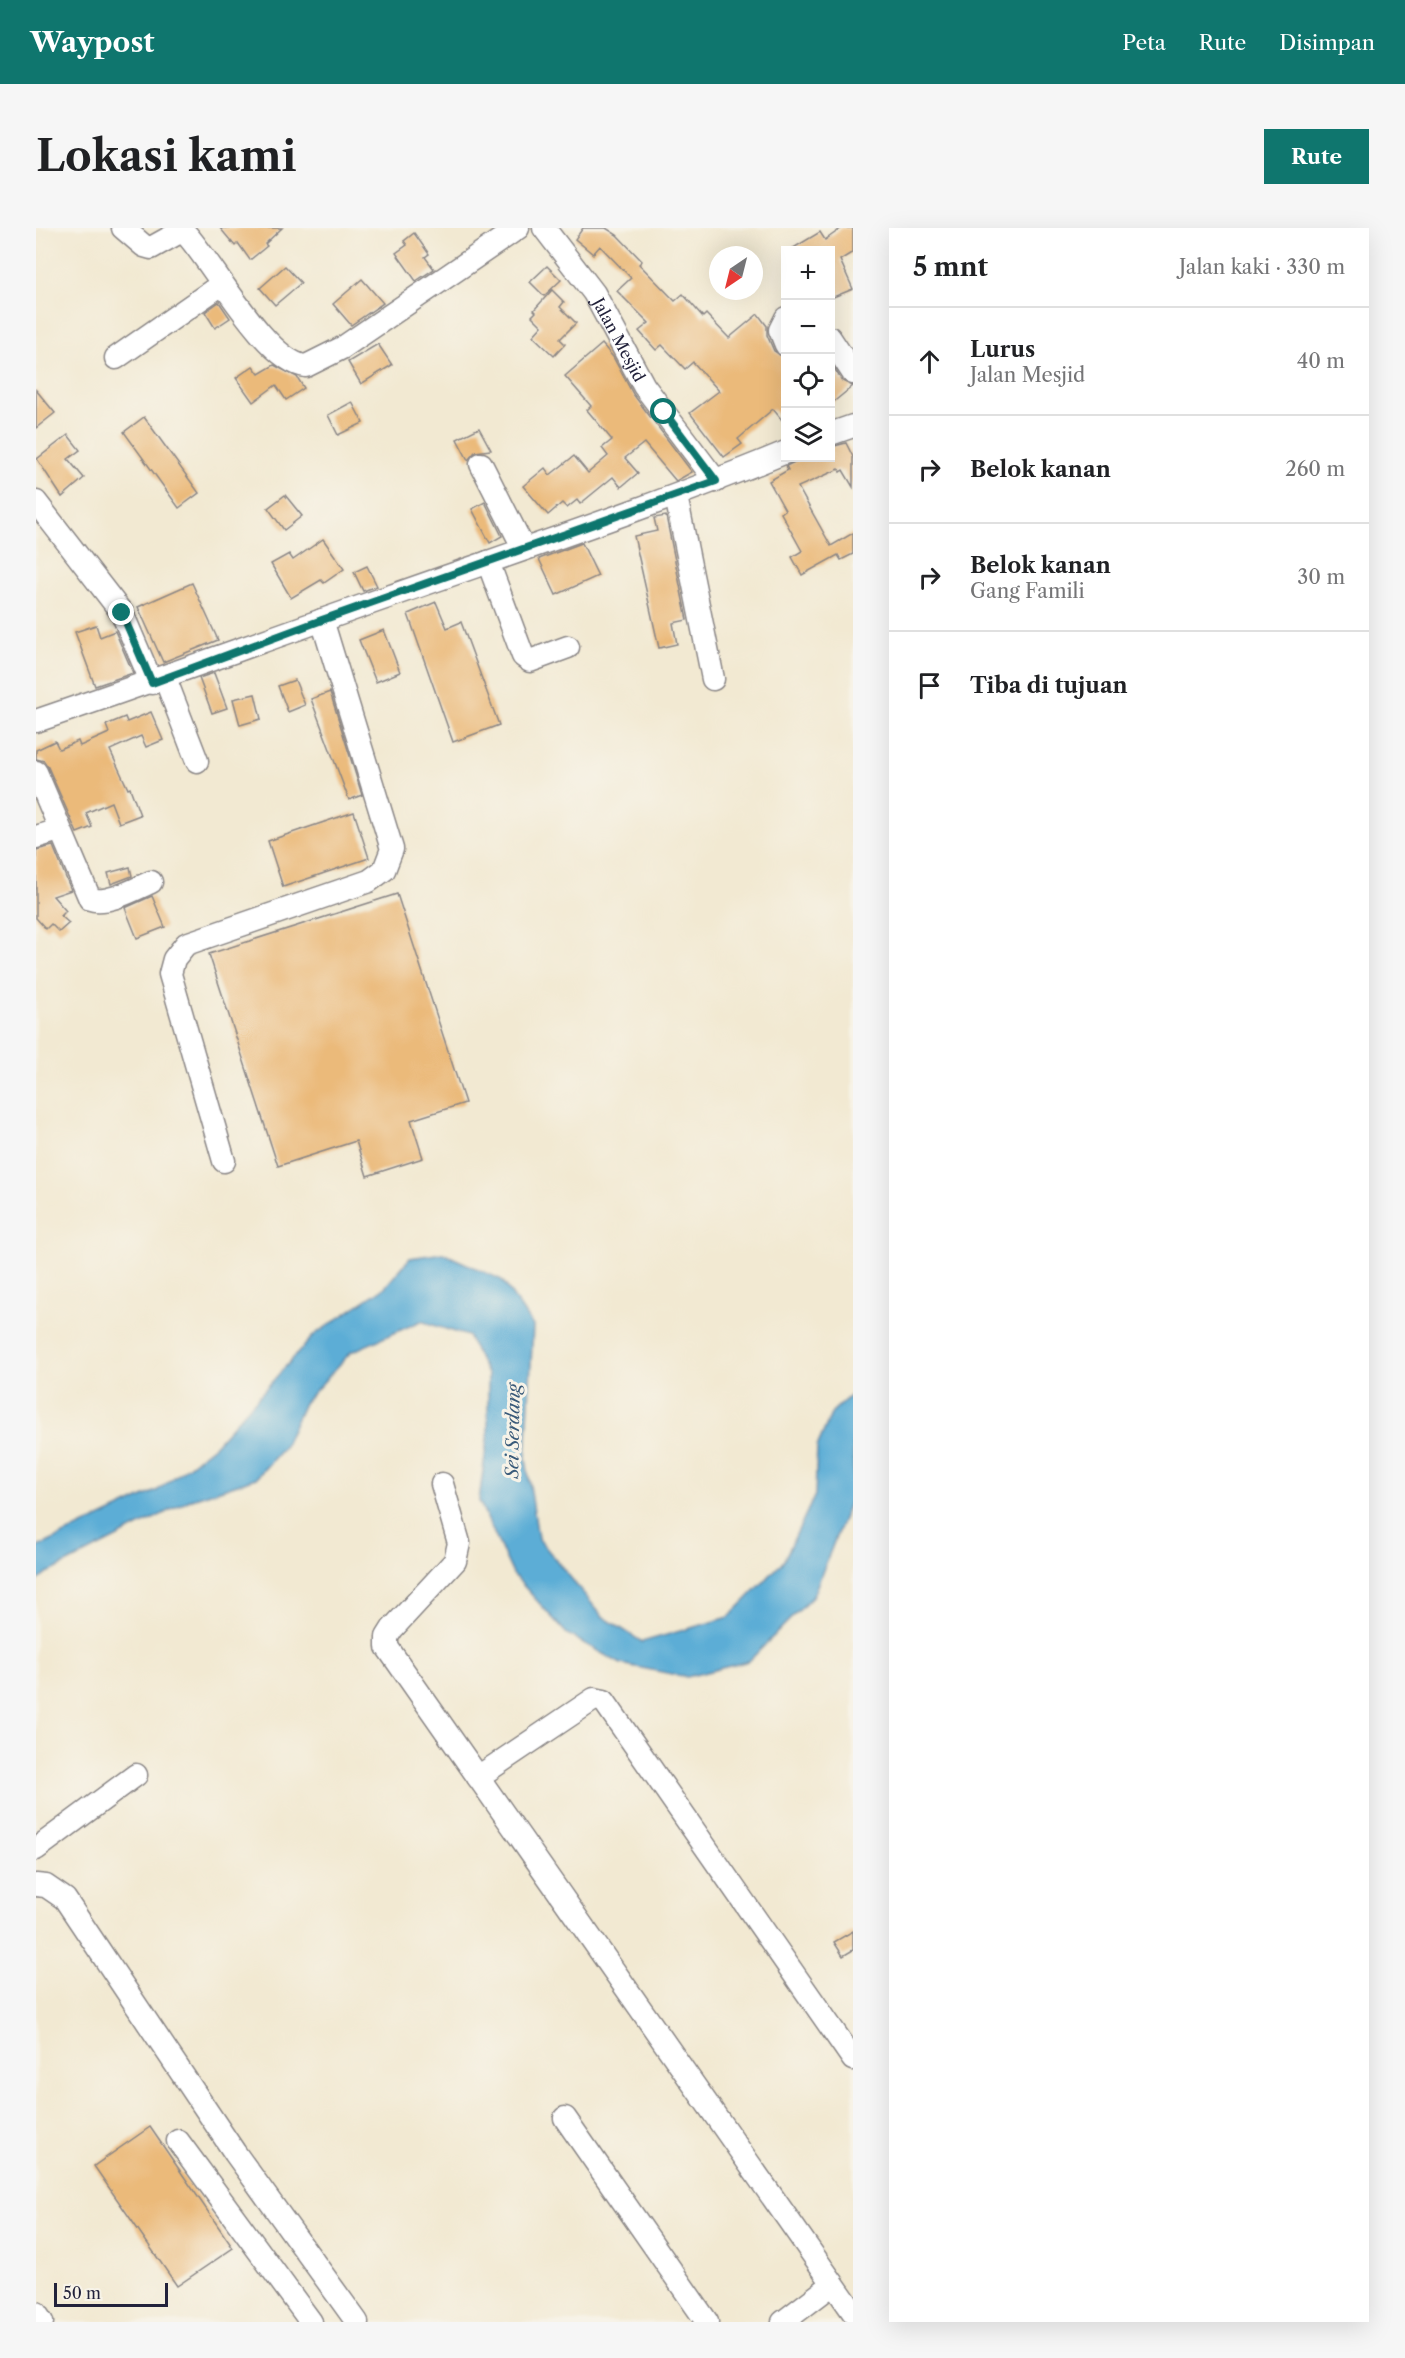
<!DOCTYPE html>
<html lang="id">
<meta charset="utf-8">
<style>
:root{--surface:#fff;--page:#f6f6f6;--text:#202124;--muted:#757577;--line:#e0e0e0;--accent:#0f766e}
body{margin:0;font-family:"Libre Caslon Text",serif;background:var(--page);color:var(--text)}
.controls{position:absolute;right:18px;top:18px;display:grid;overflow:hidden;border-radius:0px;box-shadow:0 6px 24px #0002}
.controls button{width:54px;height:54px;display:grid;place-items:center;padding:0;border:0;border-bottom:2px solid var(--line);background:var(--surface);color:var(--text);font:30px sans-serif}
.compass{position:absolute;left:673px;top:18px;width:54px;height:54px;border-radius:50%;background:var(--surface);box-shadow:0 6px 24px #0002;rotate:215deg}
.scale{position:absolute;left:18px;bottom:15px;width:114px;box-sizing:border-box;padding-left:6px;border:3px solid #22223b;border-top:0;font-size:16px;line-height:21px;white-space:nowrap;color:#22223b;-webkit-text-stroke:4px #f7f3e8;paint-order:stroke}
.stop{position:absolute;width:18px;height:18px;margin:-14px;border:4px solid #0f766e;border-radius:50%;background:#fff}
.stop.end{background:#0f766e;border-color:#fff;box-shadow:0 2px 6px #0008}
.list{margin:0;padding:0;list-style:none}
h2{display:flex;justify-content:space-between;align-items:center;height:78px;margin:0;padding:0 24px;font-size:26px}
h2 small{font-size:20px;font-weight:400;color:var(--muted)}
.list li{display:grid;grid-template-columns:39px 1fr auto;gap:18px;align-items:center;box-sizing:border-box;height:108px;padding:0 24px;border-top:2px solid var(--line)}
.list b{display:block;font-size:22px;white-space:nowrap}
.list p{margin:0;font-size:20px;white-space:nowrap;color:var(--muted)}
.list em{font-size:20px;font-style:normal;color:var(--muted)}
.icon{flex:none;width:33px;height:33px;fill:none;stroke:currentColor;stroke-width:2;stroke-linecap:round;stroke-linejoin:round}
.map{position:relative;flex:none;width:817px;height:2094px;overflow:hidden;border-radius:0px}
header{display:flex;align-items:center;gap:36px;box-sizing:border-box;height:84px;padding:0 30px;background:var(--accent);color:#fff}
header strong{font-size:28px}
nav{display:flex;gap:33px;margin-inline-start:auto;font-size:21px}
.intro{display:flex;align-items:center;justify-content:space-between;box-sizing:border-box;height:144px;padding:0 36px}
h1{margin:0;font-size:42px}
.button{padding:15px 27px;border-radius:0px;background:var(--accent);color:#fff;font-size:21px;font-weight:700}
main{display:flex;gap:36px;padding:0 36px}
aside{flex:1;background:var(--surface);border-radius:0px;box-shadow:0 6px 24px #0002}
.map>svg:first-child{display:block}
.water{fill:#5badd6;stroke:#3e6888;stroke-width:1.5}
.building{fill:#ebba7a}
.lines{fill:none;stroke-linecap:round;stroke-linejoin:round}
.minor-casing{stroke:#8a8686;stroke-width:25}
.minor{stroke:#fff;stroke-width:22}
.route{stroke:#0f766e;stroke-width:8}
.labels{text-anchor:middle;stroke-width:6;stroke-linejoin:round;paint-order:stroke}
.street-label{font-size:16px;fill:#22223b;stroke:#f7f3e8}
.water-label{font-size:18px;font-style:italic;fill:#395a79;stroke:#f7f3e8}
</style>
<header>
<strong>Waypost</strong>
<nav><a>Peta</a><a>Rute</a><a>Disimpan</a></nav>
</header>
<div class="intro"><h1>Lokasi kami</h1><a class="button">Rute</a></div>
<main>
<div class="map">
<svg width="817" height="2094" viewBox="0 0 817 2094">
<rect width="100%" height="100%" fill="#f7f3e8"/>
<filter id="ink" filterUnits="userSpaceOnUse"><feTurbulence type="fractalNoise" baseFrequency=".0167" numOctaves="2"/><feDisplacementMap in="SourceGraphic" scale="12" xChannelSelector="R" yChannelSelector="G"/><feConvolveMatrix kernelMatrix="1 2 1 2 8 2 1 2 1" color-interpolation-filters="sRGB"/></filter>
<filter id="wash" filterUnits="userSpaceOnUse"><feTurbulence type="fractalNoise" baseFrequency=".008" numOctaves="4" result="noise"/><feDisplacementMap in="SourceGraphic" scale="24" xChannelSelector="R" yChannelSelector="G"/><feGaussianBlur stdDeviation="1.35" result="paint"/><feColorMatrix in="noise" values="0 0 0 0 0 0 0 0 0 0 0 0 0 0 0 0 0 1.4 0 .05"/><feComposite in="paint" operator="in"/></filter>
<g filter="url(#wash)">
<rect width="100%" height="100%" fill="#f2e9d2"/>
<!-- water -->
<path class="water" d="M 407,1025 L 466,1052 L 497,1098 L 490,1231 L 502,1310 L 566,1388 L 606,1414 L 693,1389 L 747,1334 L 779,1267 L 781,1219 L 796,1184 L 817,1165 L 817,1265 L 777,1368 L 713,1433 L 651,1449 L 585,1436 L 531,1406 L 477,1346 L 443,1273 L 452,1205 L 452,1148 L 432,1108 L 385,1093 L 315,1124 L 268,1175 L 248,1219 L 220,1250 L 156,1271 L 12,1345 L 0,1354 L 0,1320 L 122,1262 L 179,1217 L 278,1107 L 349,1059 L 374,1030 Z"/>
<g id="blocks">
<!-- building -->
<g class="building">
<path d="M 184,0 L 246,0 L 229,16 L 231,18 L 214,32 L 202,15 L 199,18 Z"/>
<path d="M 547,0 L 570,0 L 581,7 L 606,33 L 603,36 L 639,73 L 647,66 L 667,89 L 670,86 L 693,110 L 722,86 L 731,98 L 731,107 L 738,123 L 750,130 L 750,197 L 737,181 L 702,211 L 706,216 L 688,229 L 654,185 L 683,163 L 657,134 L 649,141 L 626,117 L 620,122 L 603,103 L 613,95 L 581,63 L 595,50 L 564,18 L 557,26 L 539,11 Z"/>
<path d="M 806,0 L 817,0 L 817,24 L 804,32 L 817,61 L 795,70 L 795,22 L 754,22 L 784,4 L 789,12 Z"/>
<path d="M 378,5 L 393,26 L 389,29 L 398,41 L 380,53 L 360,25 L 371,17 L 368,13 Z"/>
<path d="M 249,38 L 265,55 L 239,77 L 224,60 Z"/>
<path d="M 511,38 L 525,52 L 508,68 L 494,54 Z"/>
<path d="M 326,51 L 347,75 L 315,97 L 297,76 Z"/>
<path d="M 516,62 L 528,74 L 524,79 L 540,95 L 524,111 L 529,116 L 518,128 L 497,108 L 506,98 L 496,88 L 500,84 L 498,82 Z"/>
<path d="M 183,74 L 194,90 L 179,100 L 169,84 Z"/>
<path d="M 342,116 L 356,137 L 325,156 L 312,134 Z"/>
<path d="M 566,116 L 577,129 L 597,166 L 656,244 L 640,253 L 608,215 L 589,230 L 602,245 L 585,259 L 577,249 L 544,276 L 541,272 L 531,280 L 526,275 L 512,287 L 487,258 L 509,240 L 514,247 L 538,228 L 552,245 L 572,228 L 566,220 L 576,212 L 551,182 L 555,178 L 529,148 Z"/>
<path d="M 795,135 L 806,153 L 817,158 L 795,176 Z"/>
<path d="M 238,137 L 261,149 L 268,160 L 250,172 L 240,157 L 217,174 L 200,150 L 217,138 L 223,146 Z"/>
<path d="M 0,162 L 19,185 L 0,200 Z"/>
<path d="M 316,174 L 327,195 L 302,207 L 292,187 Z"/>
<path d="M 108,189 L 163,265 L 143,280 L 88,204 Z"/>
<path d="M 443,200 L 455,222 L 439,224 L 432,232 L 421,211 Z"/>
<path d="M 32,207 L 44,222 L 32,231 L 48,250 L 26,269 L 1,231 Z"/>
<path d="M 810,215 L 817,229 L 817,259 L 807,242 L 804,244 L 803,241 L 762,259 L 795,318 L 817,305 L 817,326 L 805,332 L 802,327 L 766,347 L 756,329 L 766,323 L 745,285 L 749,282 L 733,253 L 752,242 L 750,238 L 767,230 L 795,230 L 795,219 Z"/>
<path d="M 249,267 L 266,288 L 248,302 L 232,280 Z"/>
<path d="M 449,274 L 466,308 L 454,315 L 436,281 Z"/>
<path d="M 630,288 L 651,392 L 637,395 L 641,416 L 623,420 L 598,308 L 621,303 L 618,290 Z"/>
<path d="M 287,311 L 308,341 L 288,355 L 285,352 L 255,370 L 235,336 L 253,326 L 257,332 Z"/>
<path d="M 546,315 L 562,348 L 520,367 L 503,331 Z"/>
<path d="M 331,338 L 341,358 L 327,363 L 318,344 Z"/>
<path d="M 156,355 L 182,412 L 127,434 L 102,379 Z"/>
<path d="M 400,374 L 411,400 L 425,394 L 463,497 L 417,514 L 372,386 Z"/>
<path d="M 60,397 L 64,409 L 79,403 L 97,445 L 59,458 L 39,404 Z"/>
<path d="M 348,402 L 364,444 L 340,454 L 323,412 Z"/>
<path d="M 178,445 L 191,480 L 176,485 L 163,450 Z"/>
<path d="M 259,452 L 269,477 L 252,484 L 242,458 Z"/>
<path d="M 294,464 L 326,567 L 313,572 L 275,471 Z"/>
<path d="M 219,466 L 225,491 L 204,497 L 197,471 Z"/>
<path d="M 115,484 L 127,512 L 110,519 L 105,508 L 74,522 L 92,561 L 94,560 L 104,587 L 83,595 L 75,574 L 50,585 L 56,599 L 41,605 L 12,539 L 8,533 L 0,531 L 0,522 L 19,513 L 23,521 L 42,513 L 44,518 L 73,505 L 70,497 L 89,489 L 91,494 Z"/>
<path d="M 318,584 L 333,630 L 247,659 L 232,613 Z"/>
<path d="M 17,618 L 35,662 L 17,668 L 30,683 L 25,688 L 33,695 L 23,704 L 15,696 L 10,701 L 0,690 L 0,622 Z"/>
<path d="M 94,639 L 96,648 L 75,656 L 72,645 Z"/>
<path d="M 361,666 L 429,875 L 375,892 L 387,930 L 331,948 L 320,913 L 242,938 L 173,726 Z"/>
<path d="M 116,668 L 129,699 L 101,710 L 89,680 Z"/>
<path d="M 817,1703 L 817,1722 L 807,1728 L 798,1714 Z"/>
<path d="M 114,1899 L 197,2020 L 141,2058 L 58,1938 Z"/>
</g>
</g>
</g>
<g filter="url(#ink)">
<use href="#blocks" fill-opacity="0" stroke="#8a8686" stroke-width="1.5"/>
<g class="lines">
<defs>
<g id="minor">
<path d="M 87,0 L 108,18 L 115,20 L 142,5 L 150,6 C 177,35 230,134 270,138 L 306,120 L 482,0"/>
<path id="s1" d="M 508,0 L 558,65 L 608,158 L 680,253"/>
<path d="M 750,90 L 744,102 L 750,117"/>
<path d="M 794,110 L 817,145"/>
<path d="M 80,130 L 186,56"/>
<path d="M 794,206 L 817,198"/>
<path d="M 445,236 L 488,321"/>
<path d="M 640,268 L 677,451"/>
<path d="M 0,274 L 86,385 L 116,455"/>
<path d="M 452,334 L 487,428 L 494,433 L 532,419"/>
<path d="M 129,450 L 161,533"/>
<path d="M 0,493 C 118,453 234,410 352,369 C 485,322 619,278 750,224"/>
<path d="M 0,544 L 54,671 C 71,677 99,661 115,654"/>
<path d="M 0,609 L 23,602"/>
<path d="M 188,933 L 134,746 L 138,731 L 150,716 L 333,653 L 348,642 L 356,621 L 286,392"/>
<path d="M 406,1256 L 423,1315 L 419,1333 L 356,1401 L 351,1409 L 351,1419 L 817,2084"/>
<path d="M 442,1549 L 558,1471 L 568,1473 L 817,1831"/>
<path d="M 0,1621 L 100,1547"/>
<path d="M 0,1657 L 10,1658 L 29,1671 L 199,1925 L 321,2094"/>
<path d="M 529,1890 L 671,2094"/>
<path d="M 142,1913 L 275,2094"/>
<path d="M 0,2085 L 6,2094"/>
<path d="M 747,2094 L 797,2056"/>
</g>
</defs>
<!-- minor casing -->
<use href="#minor" class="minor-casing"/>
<!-- minor -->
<use href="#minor" class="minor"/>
</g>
</g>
<g class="lines" filter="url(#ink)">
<!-- route -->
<path class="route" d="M 86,385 L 116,455 L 286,392 L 680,253 L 628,184"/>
</g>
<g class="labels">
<!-- street labels -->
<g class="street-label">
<text dy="6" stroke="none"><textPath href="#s1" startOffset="135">Jalan Mesjid</textPath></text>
</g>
<!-- water labels -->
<g class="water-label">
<text transform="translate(477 1203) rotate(-89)" y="6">Sei Serdang</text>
</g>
</g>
</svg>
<div class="controls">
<button>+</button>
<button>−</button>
<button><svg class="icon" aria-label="locate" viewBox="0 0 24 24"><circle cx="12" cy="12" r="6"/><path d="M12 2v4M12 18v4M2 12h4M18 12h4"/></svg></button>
<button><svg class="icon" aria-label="layers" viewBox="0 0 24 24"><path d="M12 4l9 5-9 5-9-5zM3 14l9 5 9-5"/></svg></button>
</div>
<svg class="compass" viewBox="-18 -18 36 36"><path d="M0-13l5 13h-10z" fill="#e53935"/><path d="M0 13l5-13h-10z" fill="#757577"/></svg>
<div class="scale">50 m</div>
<div class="stop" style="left:628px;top:184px"></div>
<div class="stop end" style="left:86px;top:385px"></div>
</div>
<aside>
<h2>5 mnt<small>Jalan kaki · 330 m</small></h2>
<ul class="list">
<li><svg class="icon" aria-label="ahead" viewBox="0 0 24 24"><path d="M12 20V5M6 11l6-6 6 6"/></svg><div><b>Lurus</b><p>Jalan Mesjid</p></div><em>40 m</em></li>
<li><svg class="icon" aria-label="right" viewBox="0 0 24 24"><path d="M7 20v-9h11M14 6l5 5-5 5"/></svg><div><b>Belok kanan</b></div><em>260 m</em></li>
<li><svg class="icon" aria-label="right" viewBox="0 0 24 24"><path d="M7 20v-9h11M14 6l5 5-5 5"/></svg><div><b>Belok kanan</b><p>Gang Famili</p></div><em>30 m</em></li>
<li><svg class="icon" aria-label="arrive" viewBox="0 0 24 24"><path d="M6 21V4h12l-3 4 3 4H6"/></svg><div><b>Tiba di tujuan</b></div></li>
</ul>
</aside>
</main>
